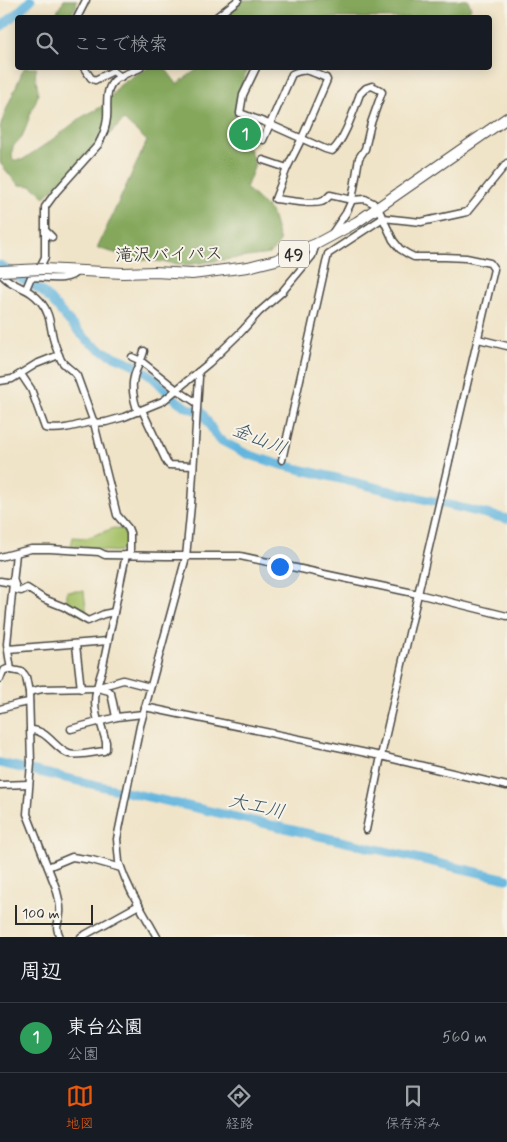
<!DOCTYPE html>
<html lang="ja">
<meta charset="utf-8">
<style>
:root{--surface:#171b24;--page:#242831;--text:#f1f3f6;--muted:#9ea1a6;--line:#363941;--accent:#ea580c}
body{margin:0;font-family:Mynerve,"Klee One",sans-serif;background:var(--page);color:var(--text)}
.scale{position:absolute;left:15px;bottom:12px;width:78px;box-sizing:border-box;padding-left:5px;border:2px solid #2b2b2b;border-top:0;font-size:14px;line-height:18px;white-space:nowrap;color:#2b2b2b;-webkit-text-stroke:4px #f7f3e8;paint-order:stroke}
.you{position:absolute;left:279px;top:566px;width:18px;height:18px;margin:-12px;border:4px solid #fff;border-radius:50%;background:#1a73e8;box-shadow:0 0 0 8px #1a73e833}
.badge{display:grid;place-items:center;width:32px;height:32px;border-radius:50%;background:var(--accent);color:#fff;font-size:16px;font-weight:700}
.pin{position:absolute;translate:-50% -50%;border:2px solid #fff;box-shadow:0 1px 5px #0006}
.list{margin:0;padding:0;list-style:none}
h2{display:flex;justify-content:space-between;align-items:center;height:65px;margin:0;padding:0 20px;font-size:21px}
h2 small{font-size:16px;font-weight:400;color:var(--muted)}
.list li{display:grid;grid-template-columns:32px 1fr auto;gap:15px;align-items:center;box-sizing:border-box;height:70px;padding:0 20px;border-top:1px solid var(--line)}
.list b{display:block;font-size:19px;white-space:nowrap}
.list p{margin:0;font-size:16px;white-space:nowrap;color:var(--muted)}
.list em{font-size:16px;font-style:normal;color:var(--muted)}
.icon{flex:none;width:28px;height:28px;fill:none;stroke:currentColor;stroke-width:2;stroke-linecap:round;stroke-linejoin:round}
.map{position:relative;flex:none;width:507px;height:937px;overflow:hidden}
.search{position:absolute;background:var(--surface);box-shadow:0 2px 12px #0003;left:15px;right:15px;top:15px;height:55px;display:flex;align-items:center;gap:12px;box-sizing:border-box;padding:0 18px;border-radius:5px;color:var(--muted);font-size:19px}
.sheet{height:135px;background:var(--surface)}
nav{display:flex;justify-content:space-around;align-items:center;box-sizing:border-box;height:70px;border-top:1px solid var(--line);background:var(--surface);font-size:14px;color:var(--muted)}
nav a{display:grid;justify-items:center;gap:2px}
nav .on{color:var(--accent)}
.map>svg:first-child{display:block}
.green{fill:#a6c167;stroke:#687649}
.forest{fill:#84a75c;stroke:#586944}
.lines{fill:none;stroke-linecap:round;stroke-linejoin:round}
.river{stroke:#63b5de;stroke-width:9}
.minor-casing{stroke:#494743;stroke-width:9}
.highway-casing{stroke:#494743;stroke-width:12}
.minor{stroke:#fff;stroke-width:6}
.highway{stroke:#fff;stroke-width:10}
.highway-bridge-casing{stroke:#494743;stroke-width:12;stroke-linecap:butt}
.highway-bridge{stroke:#fff;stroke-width:10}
.labels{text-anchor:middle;stroke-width:4;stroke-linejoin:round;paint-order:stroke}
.shield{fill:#f7f3e8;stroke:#686764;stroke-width:1}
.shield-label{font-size:16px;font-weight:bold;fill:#2b2b2b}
.street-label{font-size:18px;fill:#2b2b2b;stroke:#f7f3e8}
.water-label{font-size:19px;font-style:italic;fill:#3c5461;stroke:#f7f3e8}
</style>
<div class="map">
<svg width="507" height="937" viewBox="0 0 507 937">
<rect width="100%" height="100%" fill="#f7f3e8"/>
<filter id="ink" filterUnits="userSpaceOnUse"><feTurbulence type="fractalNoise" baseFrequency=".02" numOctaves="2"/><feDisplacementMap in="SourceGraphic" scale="10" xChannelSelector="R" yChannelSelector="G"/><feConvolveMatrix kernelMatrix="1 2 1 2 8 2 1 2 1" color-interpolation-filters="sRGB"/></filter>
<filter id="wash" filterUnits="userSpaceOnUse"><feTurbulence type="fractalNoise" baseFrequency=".0096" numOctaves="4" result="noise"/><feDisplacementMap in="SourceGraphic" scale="20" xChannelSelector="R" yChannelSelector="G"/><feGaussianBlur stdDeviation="1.12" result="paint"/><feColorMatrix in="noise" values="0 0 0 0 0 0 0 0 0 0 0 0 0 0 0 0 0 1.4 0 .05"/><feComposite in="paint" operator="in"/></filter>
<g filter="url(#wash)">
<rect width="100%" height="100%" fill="#f0e4c8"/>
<!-- green -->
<g class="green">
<path d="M 235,121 L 237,122 L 237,125 L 239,126 L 241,123 L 250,127 L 250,129 L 254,131 L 256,128 L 260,129 L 261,132 C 256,148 245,150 230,146 C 225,138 230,129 235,121 Z"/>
<path d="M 114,528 L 123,529 L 126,537 L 127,548 C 116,555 103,550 92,548 C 85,546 78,546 71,546 L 73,537 L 86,538 Z"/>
<path d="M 67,591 L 84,591 L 87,618 L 67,608 Z"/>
</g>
<!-- forest -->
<g class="forest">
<path d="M 64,0 L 77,0 L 76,7 L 69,17 L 54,17 Z"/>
<path d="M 242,0 L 468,0 L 471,8 L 465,18 L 221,18 L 238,5 Z"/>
<path d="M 24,68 L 37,68 C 32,78 41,88 37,98 C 34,106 30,113 28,121 C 26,125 26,129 24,132 C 20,145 9,141 13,160 L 22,160 L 49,142 L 82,117 L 103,106 L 120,85 L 135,75 L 148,68 L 165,68 L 177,84 L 199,68 L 247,68 L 235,111 L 236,119 L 226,136 L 226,142 L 229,147 L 240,150 L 249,148 L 255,165 L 246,188 L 271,211 L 280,242 L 270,254 L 185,265 L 133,258 L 97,248 L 147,141 L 124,120 L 45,197 L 32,186 L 19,185 L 13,179 L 0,163 L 0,127 L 8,105 Z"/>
</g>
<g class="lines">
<!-- river -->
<g class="river">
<path d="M 0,28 L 31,0"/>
<path d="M 0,265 C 14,276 32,282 45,294 C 61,310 74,330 92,344 C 110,358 127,358 146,372 C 164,385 178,410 201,411 L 218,439 L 247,454 L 278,464 L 507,519"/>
<path d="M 0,763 L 507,879"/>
</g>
</g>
</g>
<g filter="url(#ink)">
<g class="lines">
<defs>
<g id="minor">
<path d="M 77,18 L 86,0"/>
<path d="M 215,18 L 238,0"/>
<path d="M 84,68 L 91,78 L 95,80 L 113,71 L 121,77"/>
<path d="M 256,68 L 243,95 L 240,113 L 269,124 L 325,149 L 332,151 C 344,141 354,110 360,94 L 366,88 L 372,86 L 380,90 L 382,92 L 371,123 L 365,149 L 359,158 L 352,200 L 346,213 L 331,235"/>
<path d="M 263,140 L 292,74 C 308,67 311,72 326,78 L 327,80 L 302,138 L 287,168 L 275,199 C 287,200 310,205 321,202 C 325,201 327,198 330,195 L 352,200 L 365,199 L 373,203 L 378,208 L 393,240 L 400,249 L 408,254 L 414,257 L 445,257 L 466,258 L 490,263 L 494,269 L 418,594 L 381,756 L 366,830"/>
<path d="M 263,160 L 287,168"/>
<path d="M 45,230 L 52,237"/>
<path d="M 0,273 C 3,276 6,279 9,281 C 21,289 30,289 41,302 C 50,313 50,325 53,338 C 55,346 58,353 61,360 C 65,367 73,370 77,376 L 94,423 L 117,515 L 128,528 L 130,533 L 130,555"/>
<path d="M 35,277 L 45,257 L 45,207 L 56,192 L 98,145 C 103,136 106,128 107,118 C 108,107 105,92 112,83 C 118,75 132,72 140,68"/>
<path d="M 26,289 L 31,277 C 45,277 70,283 78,270"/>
<path d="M 478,339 L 507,346"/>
<path d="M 132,357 L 141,361 L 177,390 L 197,403"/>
<path d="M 21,374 L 31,389 L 45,428 C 62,431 78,425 94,421"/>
<path d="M 0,381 L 12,379 L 36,364 L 59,355"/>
<path d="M 142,410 L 167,463 L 169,465 L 193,466"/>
<path d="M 138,412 C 134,401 131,388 134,377 C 136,368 142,360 144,351"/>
<path d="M 94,423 L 106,422 L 124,417 L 163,401 L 209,363 L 242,331 L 259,312 L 282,292 L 312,256 L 316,244"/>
<path d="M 282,460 L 328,254 L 383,218 L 421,222 L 467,212 L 507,163"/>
<path d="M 0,557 L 31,549 L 50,549 L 99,552 L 105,555 L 165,556 L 240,556 L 418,594 L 507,616"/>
<path d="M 13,579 L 17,590 L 21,591 L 27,588 L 44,599 L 64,607 L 88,621 L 104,614 L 114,612"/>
<path d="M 0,581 L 12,583"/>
<path d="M 76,645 L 81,689"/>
<path d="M 8,649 L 108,641"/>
<path d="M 11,670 L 7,644 L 16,553"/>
<path d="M 0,679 L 3,671 L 7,669 L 22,672 L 24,674 L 26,677 L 29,692 L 31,763 L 27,814 L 56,888 C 58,896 61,905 60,913 C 59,925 54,924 60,937"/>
<path d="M 98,688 L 109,691 L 111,693 L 116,717"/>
<path d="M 29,692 L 42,689 L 96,688 L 123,680 L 150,687"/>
<path d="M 145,707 L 381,756 L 507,786"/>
<path d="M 0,709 L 18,704 L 29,702"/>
<path d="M 98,721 C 92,700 96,690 102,670 L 126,555"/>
<path d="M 71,729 L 117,717 L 143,714"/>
<path d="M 30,730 C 47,729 55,749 69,754 C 74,756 98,752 104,751 L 106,749 L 106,742 L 100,721"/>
<path d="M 0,785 L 29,784"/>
<path d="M 48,867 L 72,857 L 92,860 L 121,868"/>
<path d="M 81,937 L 139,905"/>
<path d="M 157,937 L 132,893 L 125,878 L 119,862 L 117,839 L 140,726 L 186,557 L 191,505 L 199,377 L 198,372"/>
</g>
<path id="highway" d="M 43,269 L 123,273 L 154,272 L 192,274 L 248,267 L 276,260 L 316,244 L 357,222 L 507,118"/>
</defs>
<!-- minor casing -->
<use href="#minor" class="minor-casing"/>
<!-- highway casing -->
<use href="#highway" class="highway-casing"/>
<!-- minor -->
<use href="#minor" class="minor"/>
<!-- highway -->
<use href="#highway" class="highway"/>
<defs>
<path id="highway-bridge" d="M 0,271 L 43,269"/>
</defs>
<!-- highway-bridge casing -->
<use href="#highway-bridge" class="highway-bridge-casing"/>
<!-- highway-bridge -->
<use href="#highway-bridge" class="highway-bridge"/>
</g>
</g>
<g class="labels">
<!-- shield labels -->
<rect class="shield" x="279" y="240.5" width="30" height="27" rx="4"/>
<g class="shield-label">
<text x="294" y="260">49</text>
</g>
<!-- street labels -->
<g class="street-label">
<text transform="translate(169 254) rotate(-1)" y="6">滝沢バイパス</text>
</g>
<!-- water labels -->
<g class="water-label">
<text transform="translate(260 438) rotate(22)" y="7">金山川</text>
<text transform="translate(257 805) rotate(13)" y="7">大工川</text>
</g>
</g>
</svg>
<div class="scale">100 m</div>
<div class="you"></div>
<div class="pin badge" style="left:245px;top:134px;background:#2e9e5b">1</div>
<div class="search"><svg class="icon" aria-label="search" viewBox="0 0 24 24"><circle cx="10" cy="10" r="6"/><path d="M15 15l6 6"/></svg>ここで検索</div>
</div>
<section class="sheet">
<h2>周辺<small></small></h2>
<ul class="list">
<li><span class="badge" style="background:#2e9e5b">1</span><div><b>東台公園</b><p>公園</p></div><em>560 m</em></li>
</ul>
</section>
<nav>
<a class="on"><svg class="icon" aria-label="map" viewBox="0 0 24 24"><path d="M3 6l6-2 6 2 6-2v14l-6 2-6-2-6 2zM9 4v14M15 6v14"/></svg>地図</a>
<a><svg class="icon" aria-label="directions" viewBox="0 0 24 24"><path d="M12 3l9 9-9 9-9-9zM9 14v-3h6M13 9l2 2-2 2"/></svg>経路</a>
<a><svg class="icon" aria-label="saved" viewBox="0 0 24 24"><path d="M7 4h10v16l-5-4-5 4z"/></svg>保存済み</a>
</nav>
